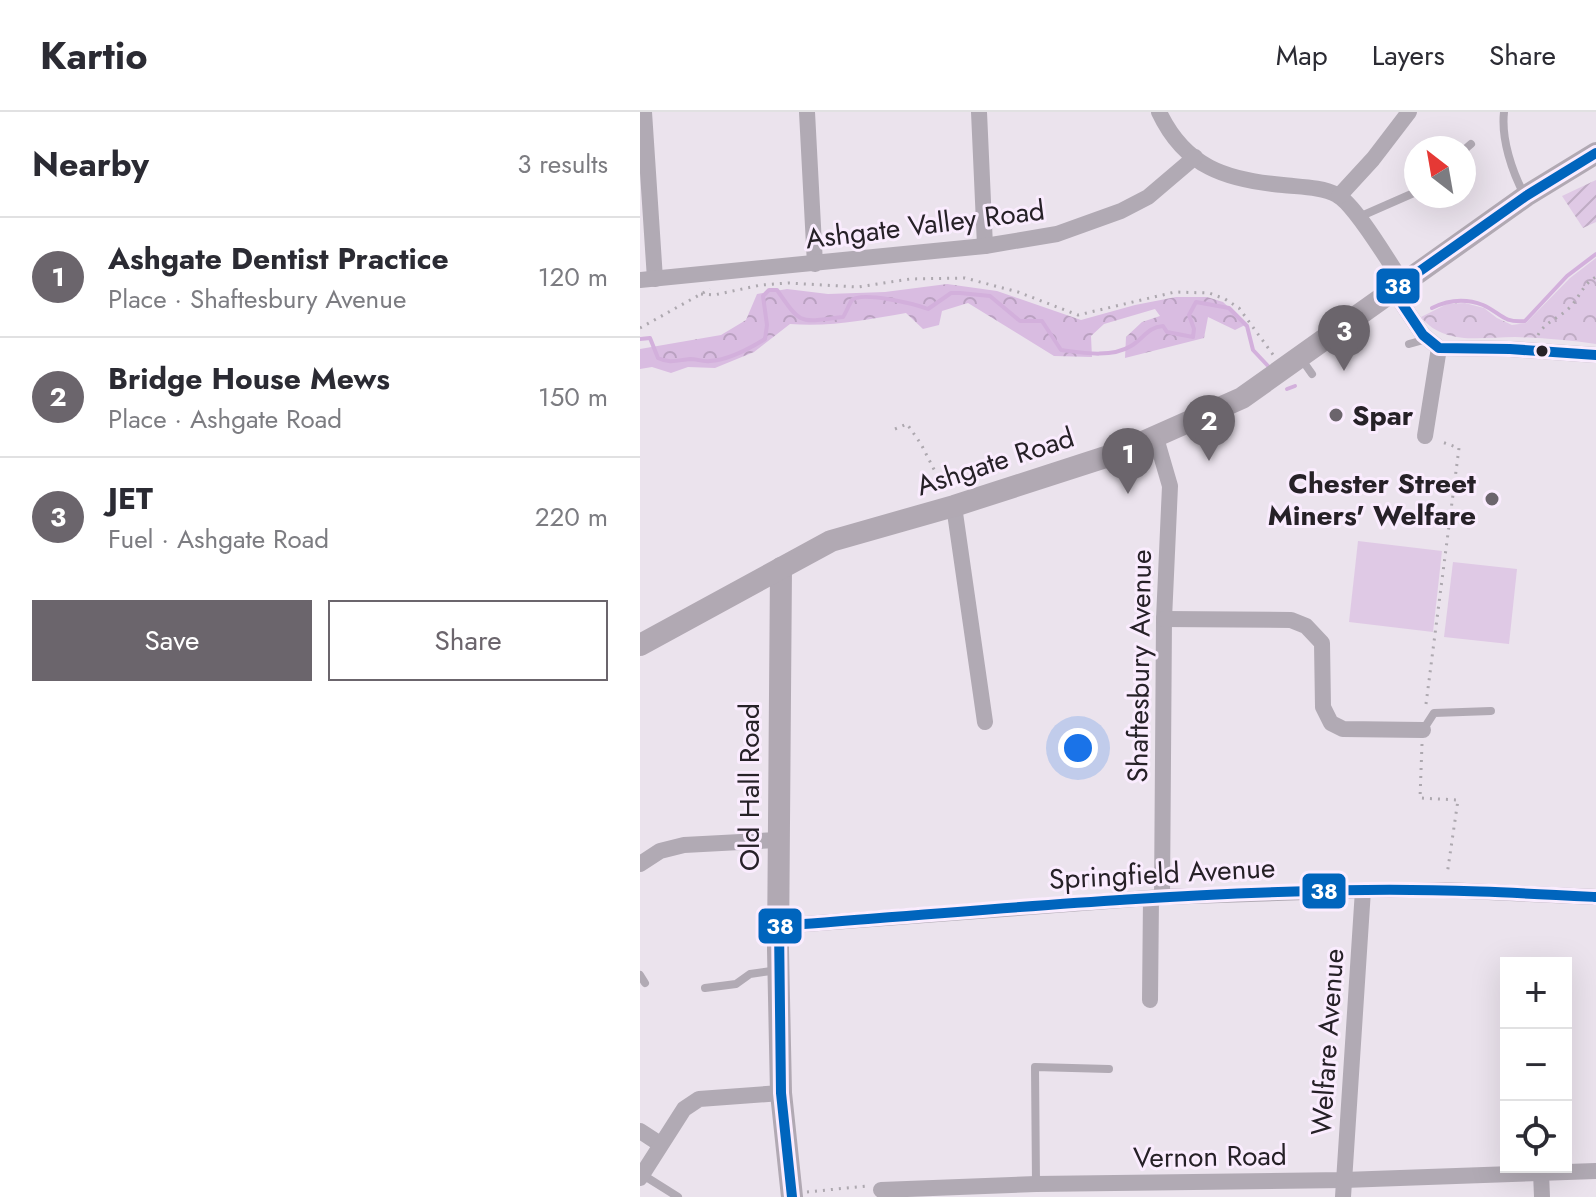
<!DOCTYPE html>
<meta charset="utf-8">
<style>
:root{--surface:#fff;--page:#f2f2f3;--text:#2b2b33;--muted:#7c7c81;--line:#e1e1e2;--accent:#6b656c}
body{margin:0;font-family:Jost,sans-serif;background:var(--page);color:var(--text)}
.controls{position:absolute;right:24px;bottom:24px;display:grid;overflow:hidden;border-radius:0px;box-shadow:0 8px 32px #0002}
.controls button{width:72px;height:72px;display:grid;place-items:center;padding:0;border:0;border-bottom:2px solid var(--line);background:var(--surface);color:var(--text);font:40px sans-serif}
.compass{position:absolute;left:764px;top:24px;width:72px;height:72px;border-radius:50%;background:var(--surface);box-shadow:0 8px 32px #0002;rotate:329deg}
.you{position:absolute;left:438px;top:636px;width:28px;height:28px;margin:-20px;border:6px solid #fff;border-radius:50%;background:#1a73e8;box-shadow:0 0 0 12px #1a73e833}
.badge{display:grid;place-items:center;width:52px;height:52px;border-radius:50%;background:var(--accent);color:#fff;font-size:26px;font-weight:700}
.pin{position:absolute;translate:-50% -66px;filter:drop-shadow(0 2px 4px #0008)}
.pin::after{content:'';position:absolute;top:42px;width:28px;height:24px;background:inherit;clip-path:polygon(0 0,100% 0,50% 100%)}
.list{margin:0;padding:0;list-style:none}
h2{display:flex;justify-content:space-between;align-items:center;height:104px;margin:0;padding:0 32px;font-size:34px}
h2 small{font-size:26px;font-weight:400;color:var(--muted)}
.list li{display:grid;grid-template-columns:52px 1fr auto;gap:24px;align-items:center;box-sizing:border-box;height:120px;padding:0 32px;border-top:2px solid var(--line)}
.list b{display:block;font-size:30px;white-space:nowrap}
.list p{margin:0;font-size:26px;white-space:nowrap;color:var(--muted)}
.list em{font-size:26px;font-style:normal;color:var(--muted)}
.actions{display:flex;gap:16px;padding:24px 32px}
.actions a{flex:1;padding:18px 0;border:2px solid var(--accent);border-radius:0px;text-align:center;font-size:28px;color:var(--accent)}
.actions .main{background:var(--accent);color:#fff}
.icon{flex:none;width:44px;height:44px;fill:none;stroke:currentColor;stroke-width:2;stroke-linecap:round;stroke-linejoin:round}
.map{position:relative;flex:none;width:956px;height:1085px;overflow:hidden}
header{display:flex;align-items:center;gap:48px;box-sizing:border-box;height:112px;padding:0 40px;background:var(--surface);border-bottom:2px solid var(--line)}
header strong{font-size:38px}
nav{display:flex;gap:44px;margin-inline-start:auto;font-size:28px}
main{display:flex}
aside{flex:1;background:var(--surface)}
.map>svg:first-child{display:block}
.forest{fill:url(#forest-crowns)}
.park{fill:url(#park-crowns)}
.garden{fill:url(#garden-furrows)}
.pitch{fill:#dfc9e5}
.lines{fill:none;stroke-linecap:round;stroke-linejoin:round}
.stream{stroke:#d3b0dc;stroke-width:4}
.path{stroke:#ada8af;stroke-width:3;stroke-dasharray:2 6;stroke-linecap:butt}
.lane{stroke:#b1aab4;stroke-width:8}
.street{stroke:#b1aab4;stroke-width:16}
.secondary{stroke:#b1a9b3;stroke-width:22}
.bus-1-casing{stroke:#faecfe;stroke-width:16}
.bus-1{stroke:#0065bd;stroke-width:10}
.bus-dot{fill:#262127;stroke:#faecfe;stroke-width:3}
.poi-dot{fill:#6b656c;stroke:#faecfe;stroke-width:3}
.labels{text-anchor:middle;stroke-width:6;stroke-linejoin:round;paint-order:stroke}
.street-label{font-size:28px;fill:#262127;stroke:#faecfe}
.poi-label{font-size:28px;font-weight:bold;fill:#262127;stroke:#faecfe;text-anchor:start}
.line-badge{stroke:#faecfe;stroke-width:3}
.badge-label{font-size:22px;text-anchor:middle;font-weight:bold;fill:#fff}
</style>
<header>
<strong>Kartio</strong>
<nav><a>Map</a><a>Layers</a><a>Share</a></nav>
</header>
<main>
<aside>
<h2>Nearby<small>3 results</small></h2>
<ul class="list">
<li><span class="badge">1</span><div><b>Ashgate Dentist Practice</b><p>Place · Shaftesbury Avenue</p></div><em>120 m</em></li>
<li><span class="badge">2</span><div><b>Bridge House Mews</b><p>Place · Ashgate Road</p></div><em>150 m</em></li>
<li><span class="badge">3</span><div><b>JET</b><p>Fuel · Ashgate Road</p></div><em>220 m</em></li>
</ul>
<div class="actions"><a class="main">Save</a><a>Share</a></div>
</aside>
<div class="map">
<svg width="956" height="1085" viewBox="0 0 956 1085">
<defs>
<pattern id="forest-crowns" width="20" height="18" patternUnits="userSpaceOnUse" patternTransform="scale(2)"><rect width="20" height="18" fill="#d9bce1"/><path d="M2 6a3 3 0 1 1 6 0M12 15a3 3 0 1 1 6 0" fill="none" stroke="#baa1c1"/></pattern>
<pattern id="park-crowns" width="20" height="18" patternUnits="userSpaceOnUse" patternTransform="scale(2)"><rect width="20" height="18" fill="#dfc9e5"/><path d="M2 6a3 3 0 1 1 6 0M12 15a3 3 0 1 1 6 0" fill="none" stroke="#bfacc4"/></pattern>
<pattern id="garden-furrows" width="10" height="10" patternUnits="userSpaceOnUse" patternTransform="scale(2)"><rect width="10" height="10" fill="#dfc9e5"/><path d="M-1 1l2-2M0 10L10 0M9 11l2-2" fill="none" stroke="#bfacc4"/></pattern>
</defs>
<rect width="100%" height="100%" fill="#ebe3ed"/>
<!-- forest -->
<path class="forest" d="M 307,172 L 357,179 L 441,208 L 495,193 L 536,185 L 567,185 L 583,190 L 607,212 L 595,218 L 568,205 L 564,226 L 485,246 L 486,225 L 502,210 L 520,204 L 515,197 L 464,212 L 451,224 L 452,245 L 414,244 L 328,191 L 302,199 L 299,213 L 283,217 L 266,201 C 225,208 192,215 150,212 L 114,240 L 75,256 L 48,255 L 31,261 L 12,255 L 0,257 L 0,237 L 81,223 L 106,208 L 117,182 L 147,177 L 188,182 L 245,180 Z"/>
<!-- park -->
<path class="park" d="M 956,146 L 956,232 C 929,228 902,226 875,225 C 842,225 804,234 781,205 L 807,192 L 825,191 L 844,196 L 857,206 L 872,213 L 886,211 L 930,166 Z"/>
<!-- garden -->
<path class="garden" d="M 956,68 L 956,110 L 943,116 L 922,84 Z"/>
<!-- pitch -->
<g class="pitch">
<path d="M 718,429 L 802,439 L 793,520 L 709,510 Z"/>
<path d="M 813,450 L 877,457 L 869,532 L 804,525 Z"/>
</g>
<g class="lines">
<!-- stream -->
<g class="stream">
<path d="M 792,196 C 808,188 825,186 843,193 C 861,201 862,211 885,209 L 927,164 L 956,142"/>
<path d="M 0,227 L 10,226 L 18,246 C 30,252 38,248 50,247 C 58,247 62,250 70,249 C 88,248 109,237 125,227 L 127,213 L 123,184 L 129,178 L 137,178 C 162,214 159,210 203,205 C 206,201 209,192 212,188 C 222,179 275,192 288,197 L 311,181 L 320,181 L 350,184 L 380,209 L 402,209 L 421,238 C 443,241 471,246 491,234 C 503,227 508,215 523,214 L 527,220 L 553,225 L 554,217 L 549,203 L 556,190 L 589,196 L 607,214 L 613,238 L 629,255"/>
<path d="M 647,277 L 655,274"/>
</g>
<!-- path -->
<g class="path">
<path d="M 61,182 L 74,183 L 121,173 L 148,171 L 218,175 L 270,167 L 325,166 L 378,180 L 438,203 L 535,180 L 569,181 L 585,187 L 599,196 L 634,244"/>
<path d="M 0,216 L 70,177"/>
<path d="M 898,223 C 904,211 917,207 927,198 C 939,188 942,172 956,165"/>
<path d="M 255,317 L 267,312 L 281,332 L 304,377"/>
<path d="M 786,592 L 819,336 L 799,329"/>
<path d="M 782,632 L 780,686 L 818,688 L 807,763"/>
<path d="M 167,1080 L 227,1074"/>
</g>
<!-- lane -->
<g class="lane">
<path d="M 864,0 C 861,27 872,60 885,84"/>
<path d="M 824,38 L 831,32"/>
<path d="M 719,105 L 776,80"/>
<path d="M 706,213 L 718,232"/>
<path d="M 769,232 L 787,227"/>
<path d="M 660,245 L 672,262"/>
<path d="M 783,618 L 794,601 L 851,599"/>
<path d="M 0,863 L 5,871"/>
<path d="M 65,876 L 96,872 L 110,862 L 138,858"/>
<path d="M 3,1063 L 38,1085"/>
<path d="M 396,1071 L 395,955 L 469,957"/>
</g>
<!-- street -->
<g class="street">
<path d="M 4,0 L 15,167"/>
<path d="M 167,0 L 175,152"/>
<path d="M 339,0 L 345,134"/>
<path d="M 519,0 C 545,55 586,68 643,73 C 660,75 682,75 697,83 C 715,92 750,152 763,171"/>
<path d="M 699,84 L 733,47 L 769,0"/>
<path d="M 0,168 L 345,134 L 417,122 L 481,99 L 508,85 L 555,45"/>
<path d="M 753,178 L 783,223 L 799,236 L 870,237 L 956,243"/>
<path d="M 785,324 L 799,236"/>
<path d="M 516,326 L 530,374 L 524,507 L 522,785"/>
<path d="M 314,394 L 345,610"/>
<path d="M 524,507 L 651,508 L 666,514 L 682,531 L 683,595 L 691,611 L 703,617 L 783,618"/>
<path d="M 0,752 L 20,739 L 44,733 L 137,728"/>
<path d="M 139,814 L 522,785 L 723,778 L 805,778 L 956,785"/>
<path d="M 510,888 L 511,786"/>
<path d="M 0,1019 L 20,1032"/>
<path d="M 901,1060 L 902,1085"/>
<path d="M 0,1066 L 44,997 L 59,987 L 141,981"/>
<path d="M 241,1078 L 396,1072 L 704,1068 L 956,1059"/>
<path d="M 703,1085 L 723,778"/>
</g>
<!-- secondary -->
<g class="secondary">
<path d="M 141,456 L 138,838 L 141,981 L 152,1085"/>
<path d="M 0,533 L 191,429 L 314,394 L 478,341 L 602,286 L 886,84 L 956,41"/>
</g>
<defs>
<g id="bus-1">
<path d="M 956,41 L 886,84 L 753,178 L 783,223 L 799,236 L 870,237 L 956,243"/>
<path d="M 152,1085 L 141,981 L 139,814 C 334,799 530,780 726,778 C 803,777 879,781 956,785"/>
</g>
</defs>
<!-- bus-1 casing -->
<use href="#bus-1" class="bus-1-casing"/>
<!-- bus-1 -->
<use href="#bus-1" class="bus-1"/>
</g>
<!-- markers -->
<circle class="bus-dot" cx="902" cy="239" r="7"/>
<g class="poi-dot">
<circle cx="696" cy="303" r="8"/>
<circle cx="852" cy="387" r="8"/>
</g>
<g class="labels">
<!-- street labels -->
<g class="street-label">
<text transform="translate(285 112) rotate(-7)" y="10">Ashgate Valley Road</text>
<text transform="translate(355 349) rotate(-18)" y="10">Ashgate Road</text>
<text transform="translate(499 554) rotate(-89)" y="10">Shaftesbury Avenue</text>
<text transform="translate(109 675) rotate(-90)" y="10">Old Hall Road</text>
<text transform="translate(522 761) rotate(-3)" y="10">Springfield Avenue</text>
<text transform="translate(687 930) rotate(-86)" y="10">Welfare Avenue</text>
<text transform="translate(570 1044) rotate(-1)" y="10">Vernon Road</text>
</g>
<!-- poi labels -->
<g class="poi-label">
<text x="712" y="313">Spar</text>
<text x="836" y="381" text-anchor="end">Chester Street<tspan x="836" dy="32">Miners' Welfare</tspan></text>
</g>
</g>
<g class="line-badge">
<rect x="735" y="155" width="46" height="38" rx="8" fill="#0065bd"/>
<rect x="661" y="760" width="46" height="38" rx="8" fill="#0065bd"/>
<rect x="117" y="795" width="46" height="38" rx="8" fill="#0065bd"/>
</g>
<g class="badge-label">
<text x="758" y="182">38</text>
<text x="684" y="787">38</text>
<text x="140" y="822">38</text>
</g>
</svg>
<div class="controls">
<button>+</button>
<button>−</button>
<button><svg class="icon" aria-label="locate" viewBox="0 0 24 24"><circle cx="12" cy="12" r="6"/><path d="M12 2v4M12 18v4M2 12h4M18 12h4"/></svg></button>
</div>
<svg class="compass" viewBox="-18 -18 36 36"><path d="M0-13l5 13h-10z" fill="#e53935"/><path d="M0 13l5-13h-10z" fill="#7c7c81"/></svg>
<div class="you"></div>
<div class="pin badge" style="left:488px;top:382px">1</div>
<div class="pin badge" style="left:569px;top:349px">2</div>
<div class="pin badge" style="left:704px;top:259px">3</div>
</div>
</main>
